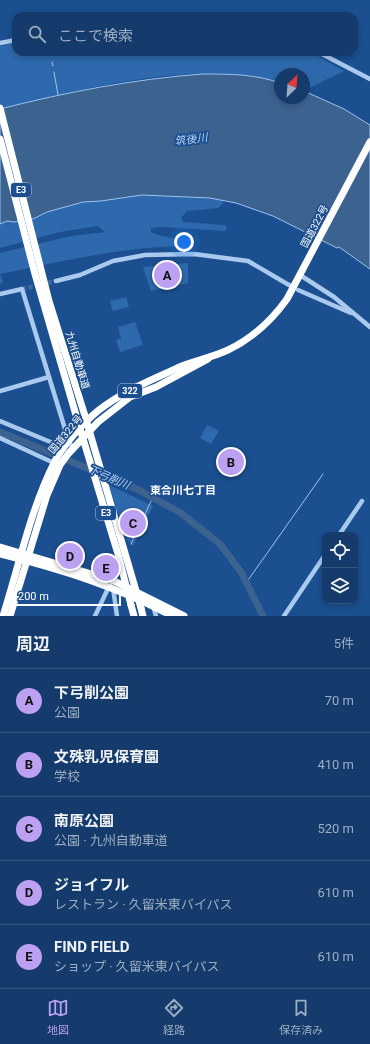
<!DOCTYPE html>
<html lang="ja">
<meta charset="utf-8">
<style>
:root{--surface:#143b6b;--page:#214673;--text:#f1f3f6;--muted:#9dadc1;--line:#33557e;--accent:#bca0f2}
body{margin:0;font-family:Roboto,"Noto Sans JP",sans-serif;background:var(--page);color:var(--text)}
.controls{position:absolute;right:12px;bottom:12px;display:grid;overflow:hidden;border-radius:8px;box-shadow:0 2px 6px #0003}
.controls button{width:36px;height:36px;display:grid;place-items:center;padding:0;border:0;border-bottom:1px solid var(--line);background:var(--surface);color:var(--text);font:20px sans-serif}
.compass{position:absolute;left:274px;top:68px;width:36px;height:36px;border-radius:50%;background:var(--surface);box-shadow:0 2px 6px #0003;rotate:25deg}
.scale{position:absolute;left:12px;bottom:10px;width:109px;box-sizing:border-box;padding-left:4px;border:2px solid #fff;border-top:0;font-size:11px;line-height:14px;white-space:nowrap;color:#fff;-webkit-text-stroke:3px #1b4f8f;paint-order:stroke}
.you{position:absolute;left:184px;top:242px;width:14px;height:14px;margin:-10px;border:3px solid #fff;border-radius:50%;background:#1a73e8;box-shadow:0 0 0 6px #1a73e833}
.badge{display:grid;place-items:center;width:26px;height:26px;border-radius:50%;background:var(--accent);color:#111;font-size:13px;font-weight:700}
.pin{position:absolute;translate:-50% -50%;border:2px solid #fff;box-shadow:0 1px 4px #0006}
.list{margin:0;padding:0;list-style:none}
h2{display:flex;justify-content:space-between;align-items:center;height:52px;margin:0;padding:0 16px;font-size:17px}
h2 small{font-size:13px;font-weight:400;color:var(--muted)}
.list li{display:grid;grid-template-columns:26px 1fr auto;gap:12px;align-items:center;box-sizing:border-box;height:64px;padding:0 16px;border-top:1px solid var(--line)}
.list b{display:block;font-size:15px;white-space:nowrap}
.list p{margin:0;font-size:13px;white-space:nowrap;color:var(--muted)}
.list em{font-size:13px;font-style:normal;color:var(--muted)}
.icon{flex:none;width:22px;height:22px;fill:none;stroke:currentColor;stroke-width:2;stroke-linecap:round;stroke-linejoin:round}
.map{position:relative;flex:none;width:370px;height:616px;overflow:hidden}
.search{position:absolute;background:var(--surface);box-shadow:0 2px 6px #0003;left:12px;right:12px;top:12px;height:44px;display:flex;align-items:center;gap:10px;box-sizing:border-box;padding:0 14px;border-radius:12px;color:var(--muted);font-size:15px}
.sheet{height:372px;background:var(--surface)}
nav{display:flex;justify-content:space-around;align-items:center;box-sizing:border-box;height:56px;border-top:1px solid var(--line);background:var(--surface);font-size:11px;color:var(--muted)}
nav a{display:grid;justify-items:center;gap:2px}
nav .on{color:var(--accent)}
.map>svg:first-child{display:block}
.green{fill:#2e69ad}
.water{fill:#3c6290;stroke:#9cc4f0}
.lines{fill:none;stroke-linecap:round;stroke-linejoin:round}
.stream{stroke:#9cc4f0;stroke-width:1}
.river{stroke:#3c6290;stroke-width:7}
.minor-tunnel{stroke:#3d69a0;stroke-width:4.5;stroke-dasharray:4.5 2;stroke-linecap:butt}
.minor{stroke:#a9c9ee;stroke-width:4.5}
.highway{stroke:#fff;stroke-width:7}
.highway-bridge{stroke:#fff;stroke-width:7}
.labels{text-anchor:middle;stroke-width:3.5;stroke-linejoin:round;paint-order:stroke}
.shield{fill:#1b4f8f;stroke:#bbcadd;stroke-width:1}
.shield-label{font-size:9px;font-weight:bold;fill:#fff}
.street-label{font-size:10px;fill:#fff;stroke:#1b4f8f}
.water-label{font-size:11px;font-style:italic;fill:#b5d3f5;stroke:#1b4f8f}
.neighbourhood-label{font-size:11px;font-weight:bold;fill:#fff;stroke:#1b4f8f}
</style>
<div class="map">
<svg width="370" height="616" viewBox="0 0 370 616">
<rect width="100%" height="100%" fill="#1b4f8f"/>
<!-- green -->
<g class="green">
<path d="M 16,43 L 16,52 L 311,52 L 344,71 L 309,88 L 307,92 L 304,91 L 304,74 L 280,74 L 280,83 C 207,57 75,90 0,109 L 0,46 Z"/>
<path d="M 142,195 L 222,199 L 223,204 L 218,208 L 187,211 L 181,218 L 184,222 L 224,225 L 227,227 L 225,231 L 163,227 L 151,228 L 151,232 L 155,234 L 179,240 L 190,246 C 125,246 63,261 0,274 L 3,281 L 0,285 L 0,253 L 71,236 L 105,232 L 98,226 L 60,232 L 0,248 L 0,224 L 7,221 L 14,222 L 33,219 L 47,212 L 83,202 Z"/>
<path d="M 188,263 L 188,283 L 151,291 L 143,267 Z"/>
<path d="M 126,297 L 129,307 L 113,311 L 110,301 Z"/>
<path d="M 135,322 L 143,345 L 120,352 L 116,340 L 121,338 L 118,327 Z"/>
<path d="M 207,425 L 219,431 L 211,444 L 200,438 Z"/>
<path d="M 109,485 L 153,506 L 133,546 L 127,540 Z"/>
</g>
<!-- water -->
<path class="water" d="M 203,74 C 229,74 255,74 280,83 L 280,98 L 304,98 L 304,91 L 344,109 L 370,125 L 370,269 L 339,247 L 337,248 L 273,216 L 236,203 L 210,198 L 142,195 L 101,201 L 83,202 L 47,212 L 33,219 L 14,222 L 7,221 L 0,224 L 0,109 C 67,92 134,79 203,74 Z"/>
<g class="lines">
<!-- stream -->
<g class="stream">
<path d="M 52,62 L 53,66"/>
<path d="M 54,72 L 58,95"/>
<path d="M 131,544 L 153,497"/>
<path d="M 246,583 L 323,474"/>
</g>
<!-- river -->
<path class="river" d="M 0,432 L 137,489 L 181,513 L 220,544 L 241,572 L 263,616"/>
<!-- minor-tunnel -->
<path class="minor-tunnel" d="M 22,289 L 56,281"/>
<!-- minor -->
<g class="minor">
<path d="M 0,43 L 16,40"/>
<path d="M 318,52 L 370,79"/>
<path d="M 300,275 L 334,297 L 370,327"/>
<path d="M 56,281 L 80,275 L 113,261 L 145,255 L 194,254 L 248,261 L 289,285"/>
<path d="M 298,290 L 351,313"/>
<path d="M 0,294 L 22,289 L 69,442 L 73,448"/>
<path d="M 0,391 L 49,377"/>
<path d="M 0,421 L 65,448"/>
<path d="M 0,438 L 54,463"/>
<path d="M 339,535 L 362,501"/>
<path d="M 113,588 L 117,616"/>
<path d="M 153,606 L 156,616"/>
<path d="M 95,616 L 112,580"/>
<path d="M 284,616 L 325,555"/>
</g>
<!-- highway -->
<g class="highway">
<path d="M 0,108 L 49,301 L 85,416"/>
<path d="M 0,139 L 35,274 L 78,422"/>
<path d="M 0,547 L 112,580 L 184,616"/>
<path d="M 0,554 C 60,569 118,587 172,616"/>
<path d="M 131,605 L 134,616"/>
<path d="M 141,608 L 143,616"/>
<path d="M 3,616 C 19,566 30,511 54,463 C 62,446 84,422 99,410 C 123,391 154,379 182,366 C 197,360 213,357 228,350 C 251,339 272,320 287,299 L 370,142"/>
<path d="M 10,616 L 47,495 L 60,465 L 68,454 L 98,422 L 130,397 L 156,387 L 208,359"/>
</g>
<!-- highway-bridge -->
<g class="highway-bridge">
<path d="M 85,416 L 141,608"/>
<path d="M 78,422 L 118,554 L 131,605"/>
</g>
</g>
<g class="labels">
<!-- shield labels -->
<g class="shield">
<rect x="11" y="183" width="20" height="14" rx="3"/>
<rect x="118" y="384" width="24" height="14" rx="3"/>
<rect x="96" y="506" width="20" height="14" rx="3"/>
</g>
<g class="shield-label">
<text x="21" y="193">E3</text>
<text x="130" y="394">322</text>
<text x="106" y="516">E3</text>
</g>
<!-- street labels -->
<g class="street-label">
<text transform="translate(314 226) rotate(-62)" y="4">国道322号</text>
<text transform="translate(78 360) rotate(73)" y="4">九州自動車道</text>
<text transform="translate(65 434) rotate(-50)" y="4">国道322号</text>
</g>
<!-- water labels -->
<g class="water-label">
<text transform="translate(191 139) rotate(-7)" y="4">筑後川</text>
<text transform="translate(109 477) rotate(23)" y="4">下弓削川</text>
</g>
<!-- neighbourhood labels -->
<g class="neighbourhood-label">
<text x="183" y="494">東合川七丁目</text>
</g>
</g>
</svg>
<div class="controls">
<button><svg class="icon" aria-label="locate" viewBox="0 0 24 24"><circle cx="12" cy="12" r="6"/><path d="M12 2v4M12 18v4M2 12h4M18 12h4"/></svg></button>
<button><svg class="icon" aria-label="layers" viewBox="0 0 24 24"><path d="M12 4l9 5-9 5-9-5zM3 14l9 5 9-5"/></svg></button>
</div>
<svg class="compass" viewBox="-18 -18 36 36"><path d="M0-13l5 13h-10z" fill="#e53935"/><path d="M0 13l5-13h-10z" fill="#9dadc1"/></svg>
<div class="scale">200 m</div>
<div class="you"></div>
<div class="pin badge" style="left:167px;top:275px">A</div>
<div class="pin badge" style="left:231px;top:462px">B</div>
<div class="pin badge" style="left:133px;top:523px">C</div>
<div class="pin badge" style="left:70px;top:556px">D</div>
<div class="pin badge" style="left:106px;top:568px">E</div>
<div class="search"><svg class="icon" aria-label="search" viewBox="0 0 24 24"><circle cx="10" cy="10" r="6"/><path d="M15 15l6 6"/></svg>ここで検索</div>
</div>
<section class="sheet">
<h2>周辺<small>5件</small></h2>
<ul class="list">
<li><span class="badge">A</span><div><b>下弓削公園</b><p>公園</p></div><em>70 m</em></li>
<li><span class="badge">B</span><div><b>文殊乳児保育園</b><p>学校</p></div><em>410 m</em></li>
<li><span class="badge">C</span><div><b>南原公園</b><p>公園 · 九州自動車道</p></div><em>520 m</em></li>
<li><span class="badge">D</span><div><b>ジョイフル</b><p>レストラン · 久留米東バイパス</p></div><em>610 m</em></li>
<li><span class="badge">E</span><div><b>FIND FIELD</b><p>ショップ · 久留米東バイパス</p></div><em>610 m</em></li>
</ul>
</section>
<nav>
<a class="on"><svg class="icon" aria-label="map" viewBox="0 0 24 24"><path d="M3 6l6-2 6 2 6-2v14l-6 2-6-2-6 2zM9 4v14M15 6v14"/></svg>地図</a>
<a><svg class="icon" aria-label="directions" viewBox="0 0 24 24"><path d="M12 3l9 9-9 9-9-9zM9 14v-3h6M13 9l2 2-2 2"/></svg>経路</a>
<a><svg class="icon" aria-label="saved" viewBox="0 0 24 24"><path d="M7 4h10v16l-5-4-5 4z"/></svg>保存済み</a>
</nav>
